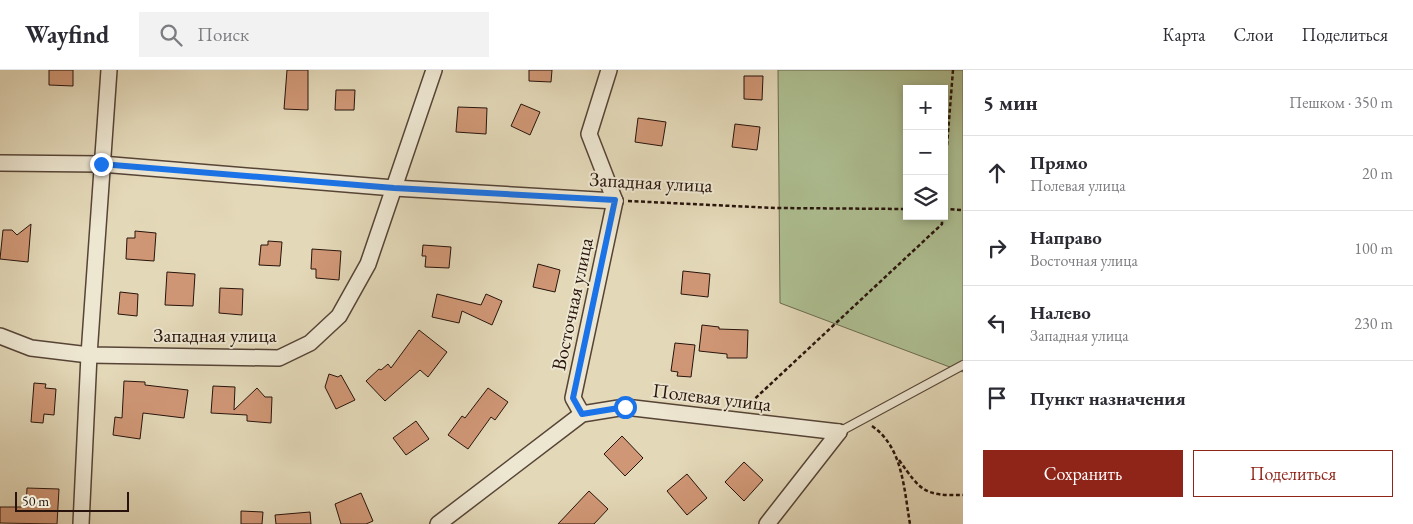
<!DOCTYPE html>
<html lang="ru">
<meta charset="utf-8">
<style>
:root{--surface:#fff;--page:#f2f2f3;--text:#2b2b33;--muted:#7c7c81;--line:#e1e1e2;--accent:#8f2418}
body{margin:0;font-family:"EB Garamond",serif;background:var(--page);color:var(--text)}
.controls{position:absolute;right:15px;top:15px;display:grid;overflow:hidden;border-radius:0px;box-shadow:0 2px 8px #0003}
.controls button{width:45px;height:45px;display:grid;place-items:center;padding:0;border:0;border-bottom:1px solid var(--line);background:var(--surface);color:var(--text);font:25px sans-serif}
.scale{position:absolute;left:15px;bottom:12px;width:114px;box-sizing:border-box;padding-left:5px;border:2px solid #27130b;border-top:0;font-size:14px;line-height:18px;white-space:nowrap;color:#27130b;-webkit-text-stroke:4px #ede6d1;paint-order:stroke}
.stop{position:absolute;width:15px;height:15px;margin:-11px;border:4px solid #1a73e8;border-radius:50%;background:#fff}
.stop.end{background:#1a73e8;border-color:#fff;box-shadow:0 1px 5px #0008}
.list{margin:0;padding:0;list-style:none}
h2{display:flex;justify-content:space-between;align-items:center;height:65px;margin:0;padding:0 20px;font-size:21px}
h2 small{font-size:16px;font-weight:400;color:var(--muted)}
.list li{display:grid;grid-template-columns:32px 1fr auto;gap:15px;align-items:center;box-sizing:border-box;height:75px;padding:0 20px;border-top:1px solid var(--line)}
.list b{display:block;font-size:19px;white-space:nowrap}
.list p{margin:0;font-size:16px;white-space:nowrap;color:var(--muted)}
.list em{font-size:16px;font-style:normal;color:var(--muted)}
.actions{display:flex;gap:10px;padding:15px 20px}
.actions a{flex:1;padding:11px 0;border:1px solid var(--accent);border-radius:0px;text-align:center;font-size:18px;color:var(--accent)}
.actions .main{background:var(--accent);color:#fff}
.icon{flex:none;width:28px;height:28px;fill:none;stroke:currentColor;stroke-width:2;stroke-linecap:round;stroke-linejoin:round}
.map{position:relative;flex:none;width:963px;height:454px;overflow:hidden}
header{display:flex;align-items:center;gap:30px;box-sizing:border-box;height:70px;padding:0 25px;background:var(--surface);border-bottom:1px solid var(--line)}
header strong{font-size:24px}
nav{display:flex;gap:28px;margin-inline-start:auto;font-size:18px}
.search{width:350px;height:45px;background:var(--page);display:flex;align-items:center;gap:12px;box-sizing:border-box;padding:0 18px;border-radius:0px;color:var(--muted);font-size:19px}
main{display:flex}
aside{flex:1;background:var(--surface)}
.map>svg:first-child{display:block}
.green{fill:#aec093;stroke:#6a6a4f;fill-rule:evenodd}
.building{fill:#d09776;stroke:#27130b}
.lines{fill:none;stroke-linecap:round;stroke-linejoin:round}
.lane-casing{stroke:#564436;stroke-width:10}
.street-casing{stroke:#564436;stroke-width:18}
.path{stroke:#27130b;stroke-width:2.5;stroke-dasharray:4 2.5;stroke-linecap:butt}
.lane{stroke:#ede6d1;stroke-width:8}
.street{stroke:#ede6d1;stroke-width:15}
.route{stroke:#1a73e8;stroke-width:6}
.labels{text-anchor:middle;stroke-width:4;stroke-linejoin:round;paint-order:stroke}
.street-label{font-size:20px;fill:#27130b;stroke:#ede6d1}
</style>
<header>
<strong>Wayfind</strong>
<div class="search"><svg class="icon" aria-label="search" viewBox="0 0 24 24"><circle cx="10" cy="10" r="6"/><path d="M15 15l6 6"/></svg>Поиск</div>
<nav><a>Карта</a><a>Слои</a><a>Поделиться</a></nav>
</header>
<main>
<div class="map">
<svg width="963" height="454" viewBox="0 0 963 454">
<rect width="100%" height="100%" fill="#e3d8b8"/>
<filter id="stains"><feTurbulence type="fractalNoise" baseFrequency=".004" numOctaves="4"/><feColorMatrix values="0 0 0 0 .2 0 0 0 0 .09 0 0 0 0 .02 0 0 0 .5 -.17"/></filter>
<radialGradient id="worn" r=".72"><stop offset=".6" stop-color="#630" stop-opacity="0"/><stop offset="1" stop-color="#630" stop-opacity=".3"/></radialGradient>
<!-- green -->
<path class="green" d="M 778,0 L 963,0 L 963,302 L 780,233 ZM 907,19 L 944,19 L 944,146 L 907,146 Z"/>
<!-- building -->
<g class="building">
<path d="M 49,0 L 73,0 L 73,16 L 49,15 Z"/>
<path d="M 287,0 L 308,0 L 308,40 L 284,39 Z"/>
<path d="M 529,0 L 552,0 L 551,12 L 529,11 Z"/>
<path d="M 744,6 L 763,6 L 762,30 L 744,29 Z"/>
<path d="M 336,20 L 355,20 L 354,40 L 335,40 Z"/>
<path d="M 521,34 L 540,42 L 530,65 L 511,56 Z"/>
<path d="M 458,37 L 487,38 L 486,64 L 456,62 Z"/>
<path d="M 638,48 L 666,52 L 662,76 L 635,72 Z"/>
<path d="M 735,54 L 760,57 L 757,80 L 732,77 Z"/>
<path d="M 31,154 L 28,192 L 0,189 L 3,160 L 12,160 L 17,165 Z"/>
<path d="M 135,161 L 156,163 L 154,191 L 126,189 L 127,168 L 135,168 Z"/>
<path d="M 268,171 L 282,172 L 280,196 L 259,195 L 261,175 L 268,175 Z"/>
<path d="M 423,175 L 451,177 L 449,198 L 425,197 L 426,186 L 422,186 Z"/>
<path d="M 312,179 L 341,181 L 339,210 L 316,208 L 316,199 L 311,199 Z"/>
<path d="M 538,194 L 560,200 L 555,222 L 533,217 Z"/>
<path d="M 683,201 L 710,204 L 708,227 L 681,224 Z"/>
<path d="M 167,202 L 195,204 L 193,236 L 165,235 Z"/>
<path d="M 220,218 L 243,219 L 242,245 L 219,243 Z"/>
<path d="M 120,222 L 138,224 L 137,246 L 118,244 Z"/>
<path d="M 437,224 L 481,235 L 486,224 L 502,231 L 492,255 L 462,241 L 459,253 L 432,247 Z"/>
<path d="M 702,255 L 719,257 L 719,259 L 748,260 L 747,288 L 727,288 L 727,284 L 699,281 Z"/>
<path d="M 419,260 L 447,282 L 428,307 L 420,300 L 385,331 L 366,311 L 379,299 L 381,300 L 388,294 L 391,298 Z"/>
<path d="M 675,273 L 695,275 L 691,307 L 677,306 L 678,302 L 671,301 Z"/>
<path d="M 329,304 L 338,307 L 341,305 L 355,330 L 336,339 L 325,317 Z"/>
<path d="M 124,311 L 145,312 L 145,315 L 188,320 L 184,348 L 143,343 L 140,369 L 113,365 L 115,347 L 122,348 Z"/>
<path d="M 34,313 L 46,314 L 45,318 L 56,319 L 54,345 L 44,344 L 43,353 L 31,352 Z"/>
<path d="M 213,316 L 235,317 L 234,340 L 257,318 L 265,327 L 272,327 L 271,353 L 247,351 L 247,345 L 211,343 Z"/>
<path d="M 488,318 L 508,332 L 495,350 L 491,347 L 468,379 L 448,365 L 462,346 L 465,348 Z"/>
<path d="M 416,351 L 429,369 L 406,385 L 393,368 Z"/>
<path d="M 622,366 L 643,388 L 625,406 L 604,384 Z"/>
<path d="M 744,392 L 763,410 L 744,431 L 725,412 Z"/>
<path d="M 687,404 L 707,428 L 687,445 L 667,421 Z"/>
<path d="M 27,418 L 59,419 L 57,454 L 0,453 L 0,437 L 26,437 Z"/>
<path d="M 589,421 L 608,439 L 594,454 L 558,454 Z"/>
<path d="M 361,423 L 373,451 L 366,454 L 341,454 L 335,434 Z"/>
<path d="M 241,441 L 263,442 L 262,454 L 241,454 Z"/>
<path d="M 310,442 L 311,454 L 276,454 L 275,445 Z"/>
</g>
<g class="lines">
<defs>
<path id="lane" d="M 839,362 L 963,295"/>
<g id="street">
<path d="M 609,0 L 589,64 L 615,131"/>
<path d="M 0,93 L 101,94 L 394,118 L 615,131"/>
<path d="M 0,266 L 31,278 L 89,285 L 279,288 L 310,273 L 339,246 L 368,194 L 434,0"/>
<path d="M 582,344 L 573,328 L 615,131"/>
<path d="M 81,454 L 89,285 L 109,0"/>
<path d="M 438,454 L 582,344 L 625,337 L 839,362"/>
<path d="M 767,454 L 839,362"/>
</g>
</defs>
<!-- lane casing -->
<use href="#lane" class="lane-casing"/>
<!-- street casing -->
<use href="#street" class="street-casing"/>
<!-- path -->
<g class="path">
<path d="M 944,114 L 953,0"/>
<path d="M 628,131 L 775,138 L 907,139"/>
<path d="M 944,139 L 963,140"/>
<path d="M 746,337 L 942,154 L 942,146"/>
<path d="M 872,356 C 903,377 904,420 910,454"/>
<path d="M 899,390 C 921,421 924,426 963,425"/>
</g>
<!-- lane -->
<use href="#lane" class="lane"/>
<!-- street -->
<use href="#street" class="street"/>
</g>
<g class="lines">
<!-- route -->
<path class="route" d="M 101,94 L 394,118 L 615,130 L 573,328 L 582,344 L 625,337"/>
</g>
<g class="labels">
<!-- street labels -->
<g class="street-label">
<text transform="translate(651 112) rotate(3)" y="7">Западная улица</text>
<text transform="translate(572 234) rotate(-78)" y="7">Восточная улица</text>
<text x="215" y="272">Западная улица</text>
<text transform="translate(712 327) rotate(7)" y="7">Полевая улица</text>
</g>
</g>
<rect width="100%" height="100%" filter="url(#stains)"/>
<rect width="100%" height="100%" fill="url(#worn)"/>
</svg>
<div class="controls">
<button>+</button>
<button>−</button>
<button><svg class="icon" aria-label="layers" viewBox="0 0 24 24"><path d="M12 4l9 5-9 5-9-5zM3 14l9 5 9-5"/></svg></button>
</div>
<div class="scale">50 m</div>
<div class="stop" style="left:625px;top:337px"></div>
<div class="stop end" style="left:101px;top:94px"></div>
</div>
<aside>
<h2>5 мин<small>Пешком · 350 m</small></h2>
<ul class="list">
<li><svg class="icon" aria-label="ahead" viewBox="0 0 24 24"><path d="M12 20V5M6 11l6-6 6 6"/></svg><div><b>Прямо</b><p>Полевая улица</p></div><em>20 m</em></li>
<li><svg class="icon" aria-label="right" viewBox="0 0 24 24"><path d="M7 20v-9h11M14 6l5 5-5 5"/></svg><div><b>Направо</b><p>Восточная улица</p></div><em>100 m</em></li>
<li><svg class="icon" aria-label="left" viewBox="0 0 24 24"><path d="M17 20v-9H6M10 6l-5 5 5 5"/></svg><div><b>Налево</b><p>Западная улица</p></div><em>230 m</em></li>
<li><svg class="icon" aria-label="arrive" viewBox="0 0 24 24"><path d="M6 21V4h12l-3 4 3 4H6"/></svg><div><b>Пункт назначения</b></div></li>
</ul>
<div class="actions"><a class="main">Сохранить</a><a>Поделиться</a></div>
</aside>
</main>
